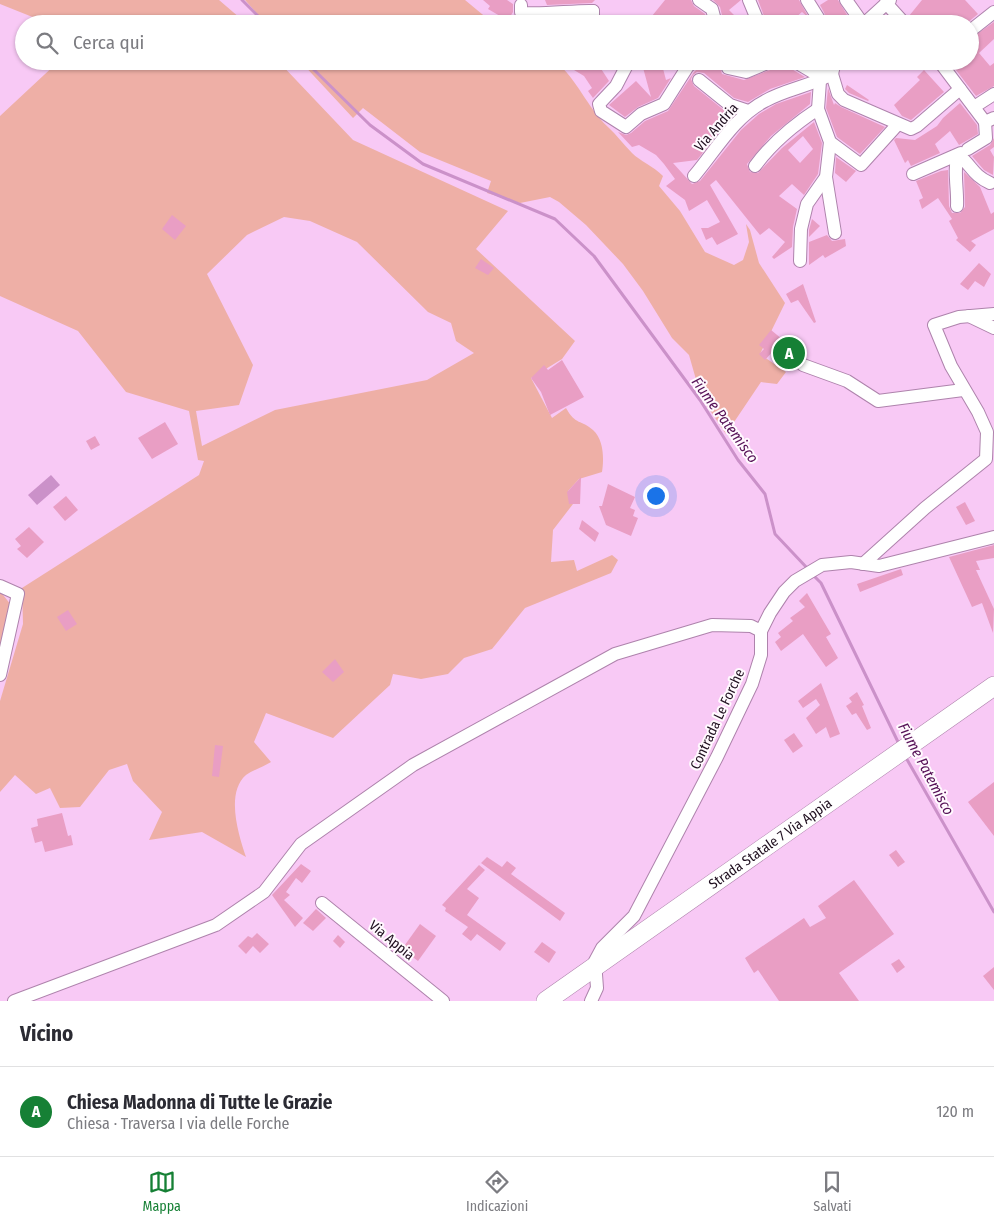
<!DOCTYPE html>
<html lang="it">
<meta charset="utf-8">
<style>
:root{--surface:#fff;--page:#f2f2f3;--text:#2b2b33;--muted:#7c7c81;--line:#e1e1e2;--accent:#168035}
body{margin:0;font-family:"Fira Sans Condensed",sans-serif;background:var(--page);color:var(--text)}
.you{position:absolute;left:655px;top:495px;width:18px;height:18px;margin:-12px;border:4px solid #fff;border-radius:50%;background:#1a73e8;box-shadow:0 0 0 8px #1a73e833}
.badge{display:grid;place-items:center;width:32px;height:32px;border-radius:50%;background:var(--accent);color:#fff;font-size:16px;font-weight:700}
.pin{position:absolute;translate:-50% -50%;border:2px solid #fff;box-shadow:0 1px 5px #0006}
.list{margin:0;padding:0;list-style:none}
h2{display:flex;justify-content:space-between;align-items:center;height:65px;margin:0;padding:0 20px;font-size:21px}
h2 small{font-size:16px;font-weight:400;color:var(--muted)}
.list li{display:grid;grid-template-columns:32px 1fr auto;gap:15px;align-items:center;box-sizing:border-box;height:90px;padding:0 20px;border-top:1px solid var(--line)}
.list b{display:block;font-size:19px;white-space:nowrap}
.list p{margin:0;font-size:16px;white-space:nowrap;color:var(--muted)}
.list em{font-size:16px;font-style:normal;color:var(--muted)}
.icon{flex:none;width:28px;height:28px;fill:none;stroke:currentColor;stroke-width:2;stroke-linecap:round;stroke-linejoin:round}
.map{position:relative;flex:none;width:994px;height:1001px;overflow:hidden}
.search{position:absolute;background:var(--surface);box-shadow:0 1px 4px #0004;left:15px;right:15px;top:15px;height:55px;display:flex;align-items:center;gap:12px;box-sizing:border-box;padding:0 18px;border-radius:28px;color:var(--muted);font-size:19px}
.sheet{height:155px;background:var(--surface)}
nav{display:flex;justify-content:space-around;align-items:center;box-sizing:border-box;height:70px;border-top:1px solid var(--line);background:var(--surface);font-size:14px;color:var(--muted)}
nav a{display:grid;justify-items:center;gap:2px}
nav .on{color:var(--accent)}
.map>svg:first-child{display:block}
.green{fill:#eeafa6;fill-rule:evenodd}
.water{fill:#cb91c9}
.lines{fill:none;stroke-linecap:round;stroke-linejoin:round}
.stream{stroke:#cb91c9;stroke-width:3}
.building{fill:#e99ec4;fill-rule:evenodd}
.street-casing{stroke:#ae83ac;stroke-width:14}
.primary-casing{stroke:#ae83ac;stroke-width:20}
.street{stroke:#fff;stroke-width:12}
.primary{stroke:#fff;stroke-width:19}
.labels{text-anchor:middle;stroke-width:4;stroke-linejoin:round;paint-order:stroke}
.street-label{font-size:14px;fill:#1f0f1f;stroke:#fffafe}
.water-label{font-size:15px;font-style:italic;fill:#561157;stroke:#fffafe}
</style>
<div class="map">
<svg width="994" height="1001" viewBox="0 0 994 1001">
<rect width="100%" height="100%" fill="#f8c9f5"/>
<!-- green -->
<g class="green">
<path d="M 0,0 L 219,0 L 247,24 L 43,24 L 35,18 L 0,4 Z"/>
<path d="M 245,0 L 465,0 L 494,24 L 511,20 L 515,24 L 266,24 Z"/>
<path d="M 59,61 L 278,61 L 353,140 L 508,211 L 476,249 L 575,341 L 562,359 L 531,378 L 552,418 L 566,408 C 576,426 581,419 593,430 C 604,440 604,459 602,472 L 579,479 L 568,491 L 573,504 L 553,530 L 551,562 L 574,560 L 577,571 L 612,555 L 618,560 L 611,573 L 525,608 L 492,649 L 464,658 L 448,674 L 421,679 L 393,674 L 390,685 L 333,738 L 266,713 L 254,742 L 271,762 C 263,767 253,770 246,775 C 225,793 239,836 246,857 L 202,832 L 149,840 L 162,812 L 133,781 L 127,764 L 109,770 L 80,807 L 60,808 L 50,788 L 36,794 L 15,775 L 0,792 L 0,701 L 23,624 L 22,588 L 199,475 L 204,461 L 198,460 L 189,411 L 126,392 L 78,331 L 0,296 L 0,116 ZM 284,217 L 310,221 L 357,242 L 428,312 L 451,323 L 456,341 L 474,353 L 427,380 L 275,410 L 202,446 L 196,411 L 239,405 L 253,365 L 207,274 L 247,235 Z"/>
<path d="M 300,61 L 555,61 C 577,79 587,107 608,127 C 617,135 623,144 632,153 C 640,161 653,166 663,176 L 659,186 L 680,211 L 705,252 L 734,265 L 743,260 L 749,242 L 746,224 L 750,230 L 759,263 L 785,303 L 760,354 L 786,372 L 777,384 L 761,382 L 726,434 L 701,397 L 689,355 L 672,338 L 643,291 L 623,264 L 586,225 L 559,202 L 550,197 L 520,203 L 487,193 L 491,181 L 420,152 L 363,108 L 353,118 Z"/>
<path d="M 0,591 L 11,605 L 0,660 Z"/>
</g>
<!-- water -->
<path class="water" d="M 51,475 L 60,485 L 37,505 L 28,495 Z"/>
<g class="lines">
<!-- stream -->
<g class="stream">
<path d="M 242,0 L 266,24"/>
<path d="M 305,61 L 370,125 L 423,164 L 555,219 L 594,256 L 700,400 L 738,460 L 765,494 L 775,534 L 808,569"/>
<path d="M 812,574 L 821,583 L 899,744"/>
<path d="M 905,756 L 994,912"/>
</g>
</g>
<!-- building -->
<g class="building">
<path d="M 483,0 L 507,0 L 513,4 L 513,12 L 510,17 L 500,16 L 488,9 L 490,6 Z"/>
<path d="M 545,0 L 595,0 L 592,3 L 547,5 Z"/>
<path d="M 665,0 L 691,0 L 694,6 L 705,14 L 708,24 L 661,24 L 652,16 Z"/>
<path d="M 713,0 L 741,0 L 729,10 L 743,24 L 724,24 L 720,7 Z"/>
<path d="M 758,0 L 799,0 L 809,18 L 802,12 L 788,24 L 767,24 Z"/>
<path d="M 828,0 L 838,0 L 852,23 L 830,24 L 820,5 Z"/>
<path d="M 922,0 L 965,0 L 978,14 L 966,24 L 913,24 L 909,16 Z"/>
<path d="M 585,19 L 585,24 L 575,24 L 570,20 Z"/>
<path d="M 994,22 L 994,39 L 979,53 L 990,66 L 994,63 L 994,86 L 976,96 L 949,61 L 970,61 L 970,39 Z"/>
<path d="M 573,61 L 596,61 L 609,81 L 593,98 L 588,91 L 592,88 L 584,76 L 574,70 L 571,66 Z"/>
<path d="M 647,61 L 661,61 L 666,80 L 671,78 L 658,98 L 638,107 L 625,117 L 609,105 L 636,81 L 651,97 L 642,64 Z"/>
<path d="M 705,61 L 724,61 L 720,67 L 722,74 L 744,80 L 775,68 L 780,63 L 786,63 L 790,68 L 805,77 L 770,89 L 748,102 L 734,98 L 704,73 L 697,72 L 693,75 L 691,79 L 694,86 L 725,111 L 733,115 L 697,160 L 673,163 L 692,184 L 700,181 L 741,130 L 759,114 L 776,104 L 811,92 L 810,104 L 771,136 L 747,164 L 750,172 L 758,173 L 782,148 L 814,122 L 822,143 L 818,174 L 804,195 L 792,184 L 779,196 L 797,209 L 793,227 L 792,247 L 774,259 L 772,257 L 785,242 L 769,228 L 760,235 L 716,180 L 710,185 L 738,234 L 717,245 L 712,237 L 706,240 L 701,228 L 708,228 L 720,222 L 707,200 L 689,211 L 685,200 L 666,186 L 675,179 L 664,164 L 656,155 L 639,145 L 632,147 L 618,132 L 626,135 L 631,133 L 645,121 L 668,111 L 694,72 ZM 803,136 L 813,149 L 800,163 L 788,150 Z"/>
<path d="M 924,70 L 944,92 L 911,120 L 902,116 L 894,105 L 920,80 L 917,77 Z"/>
<path d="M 847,85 L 869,100 L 868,101 L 849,93 L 845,89 Z"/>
<path d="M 828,88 L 834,105 L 835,103 L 841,107 L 885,127 L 860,154 L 837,137 L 826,108 Z"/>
<path d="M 960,103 L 977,125 L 978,134 L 959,145 L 950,131 L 935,144 L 940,153 L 911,166 L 908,160 L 905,163 L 894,140 L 896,138 L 915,140 L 937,126 L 943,118 Z"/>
<path d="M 994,138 L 994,147 L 990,150 L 994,157 L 993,175 L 984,170 L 972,156 L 990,145 Z"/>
<path d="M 836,157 L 856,171 L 846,182 L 835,173 Z"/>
<path d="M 948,170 L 949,206 L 952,213 L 960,213 L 965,207 L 964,172 L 980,187 L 991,214 L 994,212 L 994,229 L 971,241 L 976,245 L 970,252 L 956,240 L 958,238 L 949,221 L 952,219 L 938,198 L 922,209 L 919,200 L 923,198 L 916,181 L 941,171 Z"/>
<path d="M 172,215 L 186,226 L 175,240 L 162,229 Z"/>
<path d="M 812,219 L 820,226 L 809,237 L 809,230 Z"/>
<path d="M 827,235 L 832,241 L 845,239 L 846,246 L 825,258 L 823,255 L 809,265 L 809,242 Z"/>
<path d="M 481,259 L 494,268 L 488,275 L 475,268 Z"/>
<path d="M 979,263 L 991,274 L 984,287 L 975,281 L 968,290 L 960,284 Z"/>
<path d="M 803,284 L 816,322 L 814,323 L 798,300 L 791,303 L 786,294 Z"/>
<path d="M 771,330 L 804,357 L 797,359 L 793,368 L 775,349 L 765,360 L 759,354 L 764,349 L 759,345 Z"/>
<path d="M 562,360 L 584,397 L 550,415 L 541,392 L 531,378 L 544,365 L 548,370 Z"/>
<path d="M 165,422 L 178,444 L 152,459 L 138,438 Z"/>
<path d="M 95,436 L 100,445 L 91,450 L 86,441 Z"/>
<path d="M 581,477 L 580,504 L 569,504 L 567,492 Z"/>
<path d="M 608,484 L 635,497 L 630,508 L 635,510 L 633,516 L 638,518 L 631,536 L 606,525 L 599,506 L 602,506 Z"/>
<path d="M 66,496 L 78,510 L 65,521 L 53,507 Z"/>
<path d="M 965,502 L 975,521 L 966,525 L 956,507 Z"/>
<path d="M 582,520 L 599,533 L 595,542 L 579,529 Z"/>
<path d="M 29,527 L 44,542 L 27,558 L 17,549 L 21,546 L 15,539 Z"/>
<path d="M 994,545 L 994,558 L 976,561 L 980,570 L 976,570 L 994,609 L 993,633 L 982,603 L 972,607 L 949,557 Z"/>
<path d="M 901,569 L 903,575 L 860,592 L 857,584 Z"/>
<path d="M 807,593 L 831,634 L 826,637 L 838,658 L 826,667 L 803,634 L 781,651 L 775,642 L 781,637 L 778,633 L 793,621 L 790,618 L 805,607 L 799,601 Z"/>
<path d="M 68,610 L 77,624 L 66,631 L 57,617 Z"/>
<path d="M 335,659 L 344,672 L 333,682 L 322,672 Z"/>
<path d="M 821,683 L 840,734 L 830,738 L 826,727 L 816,734 L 806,718 L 820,705 L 816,699 L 803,708 L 798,701 Z"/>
<path d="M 857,692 L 864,705 L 862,706 L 871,728 L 867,730 L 856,713 L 852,715 L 846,706 L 852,702 L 849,698 Z"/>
<path d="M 794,733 L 803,746 L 793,753 L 784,740 Z"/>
<path d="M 215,745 L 223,746 L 219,777 L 212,776 Z"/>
<path d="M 994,782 L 994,836 L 968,802 Z"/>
<path d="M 62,813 L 68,836 L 71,835 L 73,845 L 45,852 L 42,841 L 35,843 L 31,828 L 38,826 L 37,819 Z"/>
<path d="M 896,850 L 905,862 L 898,867 L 889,855 Z"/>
<path d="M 487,857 L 502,867 L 507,861 L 516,868 L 511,874 L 565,913 L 560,921 L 481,863 Z"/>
<path d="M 301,864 L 311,871 L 302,883 L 296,878 L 286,892 L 290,895 L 284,900 L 303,918 L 295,927 L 272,895 Z"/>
<path d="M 479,865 L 485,870 L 467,889 L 479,898 L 467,915 L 506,943 L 500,951 L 477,934 L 471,941 L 462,934 L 468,927 L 445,911 L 446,908 L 442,905 Z"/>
<path d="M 854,880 L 894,934 L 839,973 L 859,1001 L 779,1001 L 758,970 L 754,973 L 745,958 L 804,918 L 810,927 L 826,918 L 818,906 Z"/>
<path d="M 316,909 L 326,918 L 313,931 L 303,923 Z"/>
<path d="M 420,924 L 436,936 L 418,961 L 402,949 Z"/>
<path d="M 257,933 L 269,944 L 260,953 L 253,946 L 246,954 L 238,946 L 248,936 L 252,938 Z"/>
<path d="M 338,935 L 345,942 L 340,948 L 333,941 Z"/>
<path d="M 542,942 L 556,952 L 549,963 L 534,952 Z"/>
<path d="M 899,959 L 905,967 L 897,973 L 891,964 Z"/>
<path d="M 994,967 L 994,990 L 983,976 Z"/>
</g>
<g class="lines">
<defs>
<g id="street">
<path d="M 699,0 L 712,9 L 716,24"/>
<path d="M 749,0 L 759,24"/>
<path d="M 807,0 L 822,24"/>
<path d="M 846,0 L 863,24"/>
<path d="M 886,3 L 905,24"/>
<path d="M 521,5 L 521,12 C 531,16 577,10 593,11"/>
<path d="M 593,11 L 593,24"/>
<path d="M 864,24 L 890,0"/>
<path d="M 970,31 L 994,12"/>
<path d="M 627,61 L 628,63 L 616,86 L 599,104 L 601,111 L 626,127 L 641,114 L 664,104 L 688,66 L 695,61"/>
<path d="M 794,61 L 816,74 L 832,74 L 838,94 L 844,100 L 911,129 L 917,126 L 960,89"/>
<path d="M 939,61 L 985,122 L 994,118"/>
<path d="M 728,68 L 746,72 L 772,61"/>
<path d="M 699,80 L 730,105 L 748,111"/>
<path d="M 974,107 L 994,94"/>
<path d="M 830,142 L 861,165 L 898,124"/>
<path d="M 968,149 L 986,138 L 985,122"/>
<path d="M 755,166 C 772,143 795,124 818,109"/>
<path d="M 913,174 L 961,153"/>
<path d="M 694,176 C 716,150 734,117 765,101 C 786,89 811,86 832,74 L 835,61"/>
<path d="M 826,177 L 835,233"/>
<path d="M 957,206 C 958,190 953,170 958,155 C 972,165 972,175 990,183"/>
<path d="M 800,261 L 801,229 L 807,204 L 826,177 L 830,142 L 818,109 L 820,81"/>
<path d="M 969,316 L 994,328"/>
<path d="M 803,365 L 847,381 L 878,401 L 963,390"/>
<path d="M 863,564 L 925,508 L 986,459 L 987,432 L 978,412 L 951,366 L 934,325 L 959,317 L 994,314"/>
<path d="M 0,586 L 18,594 L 0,675"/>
<path d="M 322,903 L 443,1001"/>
<path d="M 14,1001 L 216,925 L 264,892 L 301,844 L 413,765 L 615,654 L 712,625 L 751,626 L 761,631"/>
<path d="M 591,1001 L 597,988 L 595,961 L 602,948 L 634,916 L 717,757 L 752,684 L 761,655 L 761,631 L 770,613 L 784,592 L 795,581 L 822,565 L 851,562 L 879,566 L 994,537"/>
</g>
<g id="primary">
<path id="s1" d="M 546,1001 L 994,686"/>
</g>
</defs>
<!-- street casing -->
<use href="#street" class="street-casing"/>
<!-- primary casing -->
<use href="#primary" class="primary-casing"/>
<!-- street -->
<use href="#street" class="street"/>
<!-- primary -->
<use href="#primary" class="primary"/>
</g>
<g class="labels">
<!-- street labels -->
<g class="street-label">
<text transform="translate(716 127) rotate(-49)" y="5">Via Andria</text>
<text transform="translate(717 719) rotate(-65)" y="5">Contrada Le Forche</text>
<text dy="5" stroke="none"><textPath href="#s1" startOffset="274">Strada Statale 7 Via Appia</textPath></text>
<text transform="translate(392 940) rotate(39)" y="5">Via Appia</text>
</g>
<!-- water labels -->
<g class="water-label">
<text transform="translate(725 420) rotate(54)" y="5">Fiume Patemisco</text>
<text transform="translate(926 769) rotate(62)" y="5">Fiume Patemisco</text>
</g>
</g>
</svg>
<div class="you"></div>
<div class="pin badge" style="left:789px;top:353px">A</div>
<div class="search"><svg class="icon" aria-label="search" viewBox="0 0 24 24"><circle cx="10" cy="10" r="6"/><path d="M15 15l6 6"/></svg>Cerca qui</div>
</div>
<section class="sheet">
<h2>Vicino<small></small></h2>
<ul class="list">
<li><span class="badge">A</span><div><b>Chiesa Madonna di Tutte le Grazie</b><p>Chiesa · Traversa I via delle Forche</p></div><em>120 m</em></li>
</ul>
</section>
<nav>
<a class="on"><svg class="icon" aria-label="map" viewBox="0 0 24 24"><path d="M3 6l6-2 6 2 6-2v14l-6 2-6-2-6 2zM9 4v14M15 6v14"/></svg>Mappa</a>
<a><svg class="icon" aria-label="directions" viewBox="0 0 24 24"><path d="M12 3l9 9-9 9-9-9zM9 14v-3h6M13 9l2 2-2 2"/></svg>Indicazioni</a>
<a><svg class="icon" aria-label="saved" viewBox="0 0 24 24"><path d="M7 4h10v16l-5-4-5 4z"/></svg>Salvati</a>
</nav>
